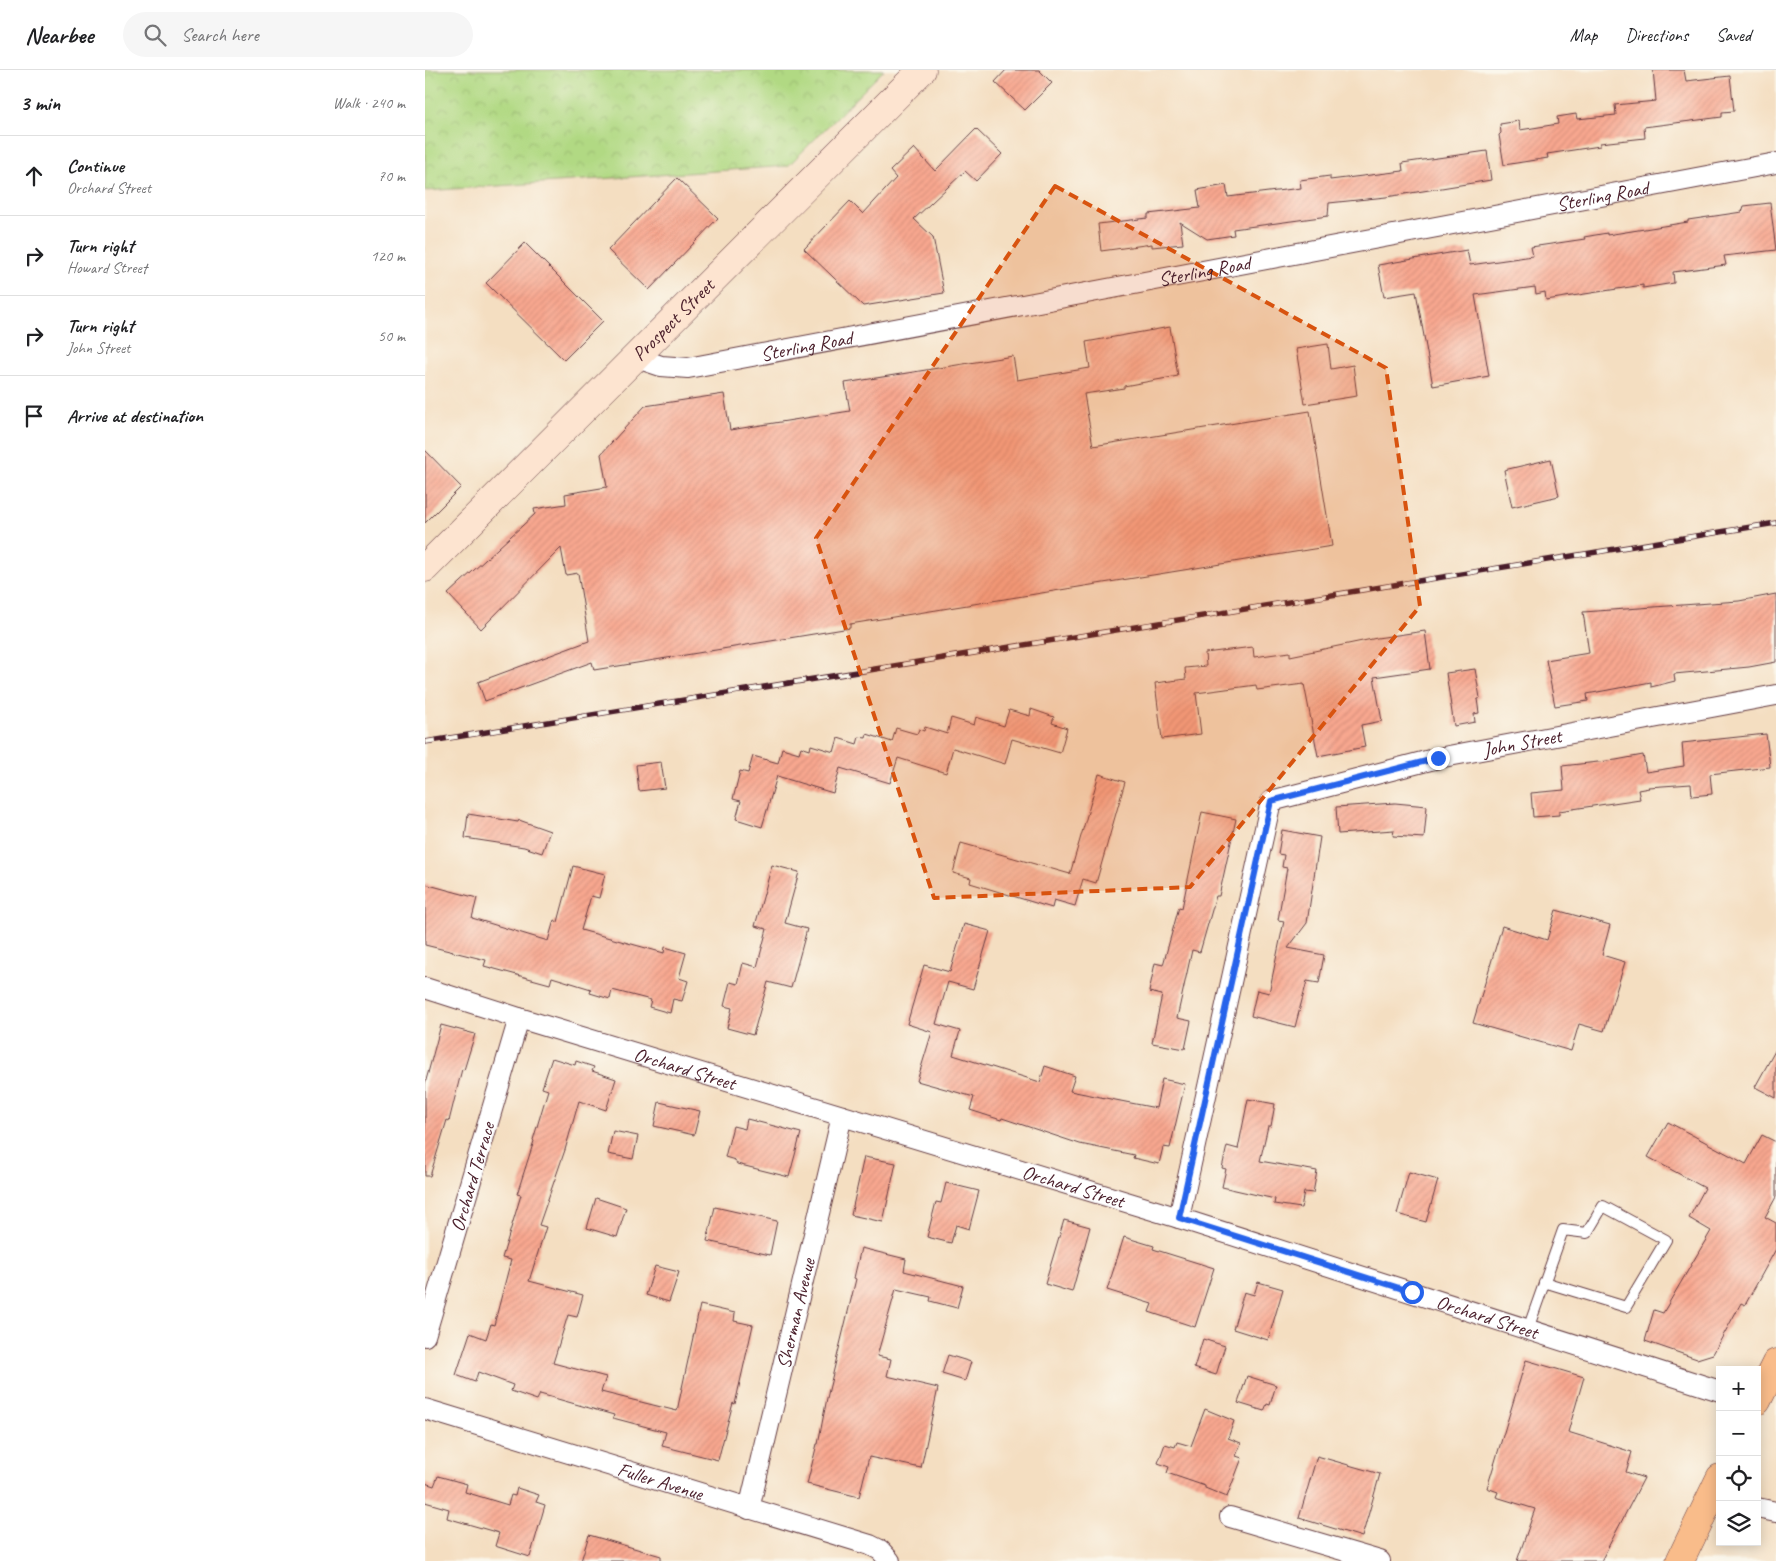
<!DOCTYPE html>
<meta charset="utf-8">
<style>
:root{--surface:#fff;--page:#f6f6f6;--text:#202124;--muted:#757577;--line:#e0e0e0}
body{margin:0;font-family:Caveat,sans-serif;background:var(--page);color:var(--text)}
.controls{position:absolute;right:15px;bottom:15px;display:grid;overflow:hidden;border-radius:0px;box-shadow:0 2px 12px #0003}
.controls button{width:45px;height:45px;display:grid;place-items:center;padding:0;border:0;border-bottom:1px solid var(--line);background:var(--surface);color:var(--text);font:25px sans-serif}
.stop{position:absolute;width:15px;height:15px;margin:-11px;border:4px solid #2563eb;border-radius:50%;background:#fff}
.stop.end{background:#2563eb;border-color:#fff;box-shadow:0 1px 5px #0008}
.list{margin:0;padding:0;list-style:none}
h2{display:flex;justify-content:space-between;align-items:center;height:65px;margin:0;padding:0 20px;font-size:21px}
h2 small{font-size:16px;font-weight:400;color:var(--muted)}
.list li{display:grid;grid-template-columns:32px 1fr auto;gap:15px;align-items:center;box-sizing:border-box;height:80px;padding:0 20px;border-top:1px solid var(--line)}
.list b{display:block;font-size:19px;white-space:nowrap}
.list p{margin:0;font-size:16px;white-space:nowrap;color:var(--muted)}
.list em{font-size:16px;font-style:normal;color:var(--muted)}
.icon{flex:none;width:28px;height:28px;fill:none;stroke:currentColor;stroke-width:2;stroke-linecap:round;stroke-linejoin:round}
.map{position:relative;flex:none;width:1351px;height:1491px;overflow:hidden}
header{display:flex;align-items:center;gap:30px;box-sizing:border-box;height:70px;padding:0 25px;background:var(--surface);border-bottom:1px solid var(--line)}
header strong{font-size:24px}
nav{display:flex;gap:28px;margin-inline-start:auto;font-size:18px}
.search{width:350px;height:45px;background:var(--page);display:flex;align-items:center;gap:12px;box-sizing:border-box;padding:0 18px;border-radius:28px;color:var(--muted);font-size:19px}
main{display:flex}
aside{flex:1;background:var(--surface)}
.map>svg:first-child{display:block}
.park{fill:url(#park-crowns);stroke:#7e7c57}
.building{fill:url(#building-hatch)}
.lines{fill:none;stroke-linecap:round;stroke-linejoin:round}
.service-casing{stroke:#643c42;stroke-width:12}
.minor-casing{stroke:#643c42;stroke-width:22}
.secondary-casing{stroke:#643c42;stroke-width:29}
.trunk-casing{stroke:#643c42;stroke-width:29}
.service{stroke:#fff;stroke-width:10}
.minor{stroke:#fff;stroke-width:20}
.secondary{stroke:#fde4d0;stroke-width:28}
.trunk{stroke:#f9bc8a;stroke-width:28}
.rail-casing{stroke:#4a1f2b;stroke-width:5.5}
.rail{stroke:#fbf7ec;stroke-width:4;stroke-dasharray:11;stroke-linecap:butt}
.route{stroke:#2563eb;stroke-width:6}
.marked{fill:#d8530f;fill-opacity:0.2;stroke:#d8530f;stroke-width:4;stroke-dasharray:10 6;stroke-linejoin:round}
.labels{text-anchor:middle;stroke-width:4.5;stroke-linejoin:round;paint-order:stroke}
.street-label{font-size:20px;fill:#4a1f2b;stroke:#fbf7ec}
</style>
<header>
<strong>Nearbee</strong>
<div class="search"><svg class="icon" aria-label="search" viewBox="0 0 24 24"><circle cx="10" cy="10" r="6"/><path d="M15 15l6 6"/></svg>Search here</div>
<nav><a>Map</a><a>Directions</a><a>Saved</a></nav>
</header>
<main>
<aside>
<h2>3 min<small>Walk · 240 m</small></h2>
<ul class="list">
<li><svg class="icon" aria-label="ahead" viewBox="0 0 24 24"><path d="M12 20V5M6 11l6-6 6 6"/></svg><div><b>Continue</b><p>Orchard Street</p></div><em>70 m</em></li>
<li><svg class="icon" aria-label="right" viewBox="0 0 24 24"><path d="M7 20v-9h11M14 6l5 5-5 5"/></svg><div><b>Turn right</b><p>Howard Street</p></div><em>120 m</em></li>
<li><svg class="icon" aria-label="right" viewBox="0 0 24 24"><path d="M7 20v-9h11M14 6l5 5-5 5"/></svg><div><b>Turn right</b><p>John Street</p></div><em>50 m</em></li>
<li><svg class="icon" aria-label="arrive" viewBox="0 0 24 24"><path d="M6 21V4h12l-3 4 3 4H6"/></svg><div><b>Arrive at destination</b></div></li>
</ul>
</aside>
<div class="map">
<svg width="1351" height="1491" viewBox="0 0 1351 1491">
<defs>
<pattern id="park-crowns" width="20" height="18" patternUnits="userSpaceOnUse" patternTransform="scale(1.25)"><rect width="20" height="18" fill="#b1d983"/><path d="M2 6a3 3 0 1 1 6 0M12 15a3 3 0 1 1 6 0" fill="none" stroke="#9aba71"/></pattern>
<pattern id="building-hatch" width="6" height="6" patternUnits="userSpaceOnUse" patternTransform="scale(1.25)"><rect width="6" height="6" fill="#f8a78f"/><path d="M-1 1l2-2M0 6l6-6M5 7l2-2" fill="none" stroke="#d68f7c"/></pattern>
</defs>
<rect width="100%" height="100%" fill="#fbf7ec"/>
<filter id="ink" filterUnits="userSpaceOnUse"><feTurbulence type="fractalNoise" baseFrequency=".02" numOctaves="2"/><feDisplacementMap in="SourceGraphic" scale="10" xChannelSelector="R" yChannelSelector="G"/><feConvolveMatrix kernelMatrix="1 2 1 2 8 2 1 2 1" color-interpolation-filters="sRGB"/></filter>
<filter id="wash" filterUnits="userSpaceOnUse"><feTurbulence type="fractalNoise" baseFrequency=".0096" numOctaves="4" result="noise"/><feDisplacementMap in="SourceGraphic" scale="20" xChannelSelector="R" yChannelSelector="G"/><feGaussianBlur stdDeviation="1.12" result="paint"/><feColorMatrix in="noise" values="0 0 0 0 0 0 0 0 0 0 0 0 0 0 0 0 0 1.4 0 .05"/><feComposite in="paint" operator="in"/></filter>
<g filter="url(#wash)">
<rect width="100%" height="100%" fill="#f4dec1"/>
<!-- park -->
<path class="park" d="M 0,0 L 459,0 L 363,96 L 0,121 Z"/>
<g id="blocks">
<!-- building -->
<g class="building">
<path d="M 581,0 L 614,0 L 627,13 L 600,40 L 570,12 Z"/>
<path d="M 1228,0 L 1259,0 L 1261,11 L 1305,6 L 1309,41 L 1297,42 L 1297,47 L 1219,57 L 1220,68 L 1175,73 L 1175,76 L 1122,84 L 1123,88 L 1079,95 L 1074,65 L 1076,63 L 1075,54 L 1094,51 L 1095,60 L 1133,54 L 1132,47 L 1151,44 L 1152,49 L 1191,45 L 1190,35 L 1231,31 Z"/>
<path d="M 551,59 L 577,84 L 551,111 L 540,101 L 489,149 L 508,167 L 519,223 L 438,236 L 379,179 L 425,131 L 438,144 L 471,108 L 465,101 L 489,78 L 510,101 Z"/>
<path d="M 1062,81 L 1066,110 L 961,127 L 904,133 L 903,146 L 808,159 L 809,165 L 782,169 L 755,152 L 758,174 L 727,177 L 727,174 L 676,181 L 673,154 L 723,148 L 723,144 L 775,138 L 772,120 L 801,115 L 803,127 L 876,118 L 875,110 L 905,106 L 905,110 L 978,101 L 977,93 Z"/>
<path d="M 252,108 L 293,148 L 224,220 L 183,180 Z"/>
<path d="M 1345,133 L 1351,180 L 1299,186 L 1301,195 L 1248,202 L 1249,213 L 1218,218 L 1218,215 L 1121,230 L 1120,222 L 1111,224 L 1110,217 L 1050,225 L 1064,306 L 1008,316 L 991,222 L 959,227 L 953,195 L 1042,180 L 1045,195 L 1108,186 L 1106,177 L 1160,169 L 1159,167 L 1182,163 L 1182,165 L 1263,152 L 1263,150 L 1317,142 L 1319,136 Z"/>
<path d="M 100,173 L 178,251 L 139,290 L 61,213 Z"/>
<path d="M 745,257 L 753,306 L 699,316 L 699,318 L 659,324 L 668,376 L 885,341 L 907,476 L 425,554 L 425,558 L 169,600 L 167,592 L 60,631 L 53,612 L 164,571 L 153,503 L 141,505 L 136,478 L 56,559 L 23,524 L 110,444 L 109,439 L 141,434 L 140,424 L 182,417 L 176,384 L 220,336 L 299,324 L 305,360 L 425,341 L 420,313 L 588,286 L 592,310 L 665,298 L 661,272 Z"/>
<path d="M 903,274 L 906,299 L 928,295 L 932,326 L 880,334 L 871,279 Z"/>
<path d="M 0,380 L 36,417 L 0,453 Z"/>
<path d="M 1126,389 L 1134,426 L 1087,437 L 1079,400 Z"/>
<path d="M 1351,524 L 1351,592 L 1324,597 L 1249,604 L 1250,611 L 1226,617 L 1226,612 L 1162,624 L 1163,631 L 1130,636 L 1121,590 L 1164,583 L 1158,542 L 1314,531 Z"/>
<path d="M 1000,561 L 1005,599 L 949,607 L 957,651 L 936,655 L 940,677 L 893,686 L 879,614 L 832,620 L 831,615 L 771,623 L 776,664 L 737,669 L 730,613 L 761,609 L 760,598 L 781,596 L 780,583 L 828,577 L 829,587 L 865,582 L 865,586 L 952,568 Z"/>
<path d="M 1050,599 L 1055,628 L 1052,629 L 1054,643 L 1049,644 L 1050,652 L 1029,656 L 1021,603 Z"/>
<path d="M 606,639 L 629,647 L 627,653 L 642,658 L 635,683 L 587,669 L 580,694 L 528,678 L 521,703 L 473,688 L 465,713 L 415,698 L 408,723 L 352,706 L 337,757 L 311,749 L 316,731 L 308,729 L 315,701 L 323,703 L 328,686 L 353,693 L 357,678 L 374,683 L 376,677 L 385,680 L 386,675 L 409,682 L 413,668 L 432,674 L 434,667 L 441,668 L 442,664 L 467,672 L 471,658 L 492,664 L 494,659 L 499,661 L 500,657 L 522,664 L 526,648 L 549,655 L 551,647 L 579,656 L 584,640 L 605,646 Z"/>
<path d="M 1341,664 L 1345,697 L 1285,704 L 1287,724 L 1267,726 L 1266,714 L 1223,717 L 1224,718 L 1213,720 L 1215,729 L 1134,741 L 1134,745 L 1108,747 L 1106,723 L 1139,720 L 1137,696 L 1191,690 L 1218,685 L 1221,702 L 1259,696 L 1257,673 Z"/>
<path d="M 236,692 L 240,718 L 214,721 L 211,695 Z"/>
<path d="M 674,704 L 700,712 L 671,813 L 658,809 L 650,836 L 629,830 L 627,838 L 545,813 L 546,808 L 528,803 L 536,773 L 645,804 Z"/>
<path d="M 970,733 L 1002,736 L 999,768 L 968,766 L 969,760 L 913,764 L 911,737 Z"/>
<path d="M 777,742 L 811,749 L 794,826 L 791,826 L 775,882 L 767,880 L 752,948 L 766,951 L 760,979 L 727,973 L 737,925 L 724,922 L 730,893 L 738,895 L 754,837 L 757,838 Z"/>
<path d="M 43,744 L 93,752 L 94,750 L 125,761 L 117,783 L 99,777 L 40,768 Z"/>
<path d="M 857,760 L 895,767 L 882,853 L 863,878 L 899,885 L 894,913 L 882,911 L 870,957 L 826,946 L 832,920 L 844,923 L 859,851 L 853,850 L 862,798 L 857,797 L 859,785 L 853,784 Z"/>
<path d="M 347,795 L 374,802 L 360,853 L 382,859 L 366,918 L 343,912 L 328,965 L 302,958 L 307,938 L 299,936 L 305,912 L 313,914 L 318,893 L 332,897 L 342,859 L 330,856 Z"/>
<path d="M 148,796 L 180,804 L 174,828 L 166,826 L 156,860 L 239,883 L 240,877 L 261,883 L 254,908 L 263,911 L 257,931 L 248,929 L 245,943 L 224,937 L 226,930 L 187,920 L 185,929 L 165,923 L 166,919 L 127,907 L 125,914 L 59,896 L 61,890 L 0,875 L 0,814 L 52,828 L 47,848 L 123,871 L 129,850 L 133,852 Z"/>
<path d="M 1131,840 L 1185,855 L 1177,885 L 1200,892 L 1179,961 L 1154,954 L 1146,981 L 1048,953 L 1077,856 L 1122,870 Z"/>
<path d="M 539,854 L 565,861 L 548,919 L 523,912 L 511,954 L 535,961 L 528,985 L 615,1012 L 620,996 L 650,1006 L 645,1021 L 731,1038 L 737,1009 L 760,1014 L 745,1078 L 738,1077 L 734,1094 L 708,1088 L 709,1085 L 655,1074 L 577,1048 L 576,1050 L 545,1040 L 549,1027 L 492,1011 L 507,962 L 482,954 L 499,895 L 525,902 Z"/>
<path d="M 16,955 L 50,964 L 39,1000 L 37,999 L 24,1051 L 22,1050 L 5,1106 L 0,1106 L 0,1014 Z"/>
<path d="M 1351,979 L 1351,1028 L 1330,1017 Z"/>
<path d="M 127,988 L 150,995 L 151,991 L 169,997 L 167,1001 L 191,1009 L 181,1040 L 154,1031 L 140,1080 L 114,1155 L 121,1157 L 104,1211 L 158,1225 L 152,1247 L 143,1245 L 128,1293 L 181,1307 L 176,1322 L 252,1341 L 275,1235 L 310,1243 L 309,1251 L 328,1255 L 310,1334 L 308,1333 L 293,1390 L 237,1376 L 241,1362 L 188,1348 L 189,1345 L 115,1324 L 112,1330 L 86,1321 L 88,1315 L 53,1302 L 50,1312 L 31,1305 L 45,1263 L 61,1269 L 66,1254 L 69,1255 L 86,1190 L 77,1188 L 96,1125 L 92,1124 L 109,1071 L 108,1070 L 123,1020 L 117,1018 Z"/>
<path d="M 823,1029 L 850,1034 L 846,1056 L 843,1056 L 835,1091 L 892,1101 L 888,1123 L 879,1122 L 876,1138 L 849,1134 L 850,1129 L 797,1117 L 801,1099 L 797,1098 L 802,1076 L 813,1079 Z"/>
<path d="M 234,1032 L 275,1041 L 269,1065 L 229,1056 Z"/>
<path d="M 322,1049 L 376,1063 L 364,1107 L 312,1094 L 310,1090 L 300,1087 L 308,1056 L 320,1059 Z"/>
<path d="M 1243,1052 L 1321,1094 L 1337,1065 L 1351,1072 L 1351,1127 L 1340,1147 L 1351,1153 L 1351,1179 L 1320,1235 L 1316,1233 L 1288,1284 L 1272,1289 L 1220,1271 L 1229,1240 L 1238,1243 L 1286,1161 L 1264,1148 L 1280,1118 L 1223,1087 Z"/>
<path d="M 188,1061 L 213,1066 L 208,1089 L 183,1084 Z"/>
<path d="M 439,1087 L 471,1093 L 458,1152 L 426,1145 Z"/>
<path d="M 984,1102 L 1013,1110 L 1001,1152 L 972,1144 Z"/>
<path d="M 521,1113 L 554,1121 L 544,1159 L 531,1155 L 526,1173 L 502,1167 L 511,1132 L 516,1133 Z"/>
<path d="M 171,1128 L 201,1138 L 192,1167 L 162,1158 Z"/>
<path d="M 290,1137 L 352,1151 L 345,1185 L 282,1171 Z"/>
<path d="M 639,1150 L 665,1157 L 647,1222 L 620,1214 Z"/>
<path d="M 699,1167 L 729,1176 L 728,1179 L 789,1198 L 770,1257 L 724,1242 L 727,1234 L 682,1220 Z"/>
<path d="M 436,1178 L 481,1189 L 479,1201 L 538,1216 L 532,1238 L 505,1231 L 506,1227 L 471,1219 L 452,1286 L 466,1289 L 462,1306 L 513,1318 L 496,1398 L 444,1387 L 434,1427 L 382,1414 L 392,1374 L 393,1374 L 402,1328 L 431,1209 L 429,1208 Z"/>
<path d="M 230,1196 L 254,1202 L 244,1232 L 221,1225 Z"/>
<path d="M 833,1212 L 858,1219 L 843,1270 L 808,1259 L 819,1222 L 829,1225 Z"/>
<path d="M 778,1269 L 800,1276 L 791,1305 L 769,1298 Z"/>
<path d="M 523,1285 L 546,1292 L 540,1311 L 517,1304 Z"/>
<path d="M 1101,1290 L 1159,1307 L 1143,1362 L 1207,1382 L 1201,1402 L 1219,1408 L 1176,1491 L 1092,1491 L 1110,1439 L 1071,1427 L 1073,1422 L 1062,1418 Z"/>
<path d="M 822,1306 L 851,1315 L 845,1335 L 842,1334 L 839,1341 L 813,1333 Z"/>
<path d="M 780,1339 L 809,1351 L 803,1368 L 816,1373 L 811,1386 L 817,1388 L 802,1427 L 780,1418 L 780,1416 L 742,1403 L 744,1397 L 733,1393 L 740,1374 L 750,1377 L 752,1372 L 766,1376 Z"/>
<path d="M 892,1386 L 955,1404 L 937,1467 L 874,1448 Z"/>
<path d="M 13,1406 L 42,1414 L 40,1422 L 83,1435 L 86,1425 L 90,1426 L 92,1418 L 114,1425 L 111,1432 L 120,1435 L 105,1487 L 70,1476 L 74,1463 L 22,1448 L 24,1439 L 0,1432 L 0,1413 L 9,1416 Z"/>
<path d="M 164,1465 L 236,1486 L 236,1491 L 156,1491 Z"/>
</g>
</g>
</g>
<g filter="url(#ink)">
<use href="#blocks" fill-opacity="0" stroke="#643c42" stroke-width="1"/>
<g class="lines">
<defs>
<path id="service" d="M 1103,1259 L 1138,1160 L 1162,1163 L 1178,1136 L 1241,1170 L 1201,1237 L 1119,1212"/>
<g id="minor">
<path id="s1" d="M 209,287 L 236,296 L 263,298 L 1351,93"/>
<path id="s2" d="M 0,918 L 94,948 L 754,1148 L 1295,1321"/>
<path id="s3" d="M 754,1148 L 846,731 L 1013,688 L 1351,625"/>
<path id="s4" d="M 0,1266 L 94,948"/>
<path id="s5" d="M 0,1339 L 445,1475 L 455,1480 L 465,1491"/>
<path d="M 1332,1438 L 1351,1442"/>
<path id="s6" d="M 324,1439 L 417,1046"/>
<path d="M 805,1447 L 955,1491"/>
</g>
<g id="secondary">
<path id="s7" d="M 0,498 L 497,0"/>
</g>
<g id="trunk">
<path d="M 1332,1331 L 1351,1293"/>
<path d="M 1255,1491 L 1295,1408"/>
</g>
</defs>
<!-- service casing -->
<use href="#service" class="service-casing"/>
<!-- minor casing -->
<use href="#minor" class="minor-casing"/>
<!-- secondary casing -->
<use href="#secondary" class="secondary-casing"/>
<!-- trunk casing -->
<use href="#trunk" class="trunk-casing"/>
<!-- service -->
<use href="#service" class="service"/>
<!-- minor -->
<use href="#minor" class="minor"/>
<!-- secondary -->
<use href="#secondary" class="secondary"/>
<!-- trunk -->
<use href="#trunk" class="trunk"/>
<defs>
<path id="rail" d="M 0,672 L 1351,453"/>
</defs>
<!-- rail casing -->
<use href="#rail" class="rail-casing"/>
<!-- rail -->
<use href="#rail" class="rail"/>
</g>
</g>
<g class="lines" filter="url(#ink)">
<!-- route -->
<path class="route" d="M 987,1222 L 754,1148 L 846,731 L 1013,688"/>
</g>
<!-- marked area -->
<path class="marked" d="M 630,116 L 961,298 L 995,536 L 765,817 L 509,828 L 391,468 Z"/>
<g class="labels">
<!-- street labels -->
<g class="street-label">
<text dy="7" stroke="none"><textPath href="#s1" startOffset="986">Sterling Road</textPath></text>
<text dy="7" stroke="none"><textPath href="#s1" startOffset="581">Sterling Road</textPath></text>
<text dy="7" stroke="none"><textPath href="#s7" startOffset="351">Prospect Street</textPath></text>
<text dy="7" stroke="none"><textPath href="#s1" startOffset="176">Sterling Road</textPath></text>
<text dy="7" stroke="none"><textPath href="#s3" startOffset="685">John Street</textPath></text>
<text dy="7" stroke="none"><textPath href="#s2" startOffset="272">Orchard Street</textPath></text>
<text dy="7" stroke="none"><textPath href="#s4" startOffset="166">Orchard Terrace</textPath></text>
<text dy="7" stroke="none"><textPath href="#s2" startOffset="678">Orchard Street</textPath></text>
<text dy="7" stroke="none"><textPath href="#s6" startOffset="201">Sherman Avenue</textPath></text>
<text dy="7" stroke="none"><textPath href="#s2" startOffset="1112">Orchard Street</textPath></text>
<text dy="7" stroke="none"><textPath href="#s5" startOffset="246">Fuller Avenue</textPath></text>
</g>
</g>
</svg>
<div class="controls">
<button>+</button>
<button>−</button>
<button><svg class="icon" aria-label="locate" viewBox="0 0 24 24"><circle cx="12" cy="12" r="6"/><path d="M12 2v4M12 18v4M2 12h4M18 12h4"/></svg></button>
<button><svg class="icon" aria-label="layers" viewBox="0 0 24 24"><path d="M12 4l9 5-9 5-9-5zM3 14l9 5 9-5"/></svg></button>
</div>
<div class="stop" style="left:987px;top:1222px"></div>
<div class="stop end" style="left:1013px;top:688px"></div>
</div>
</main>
